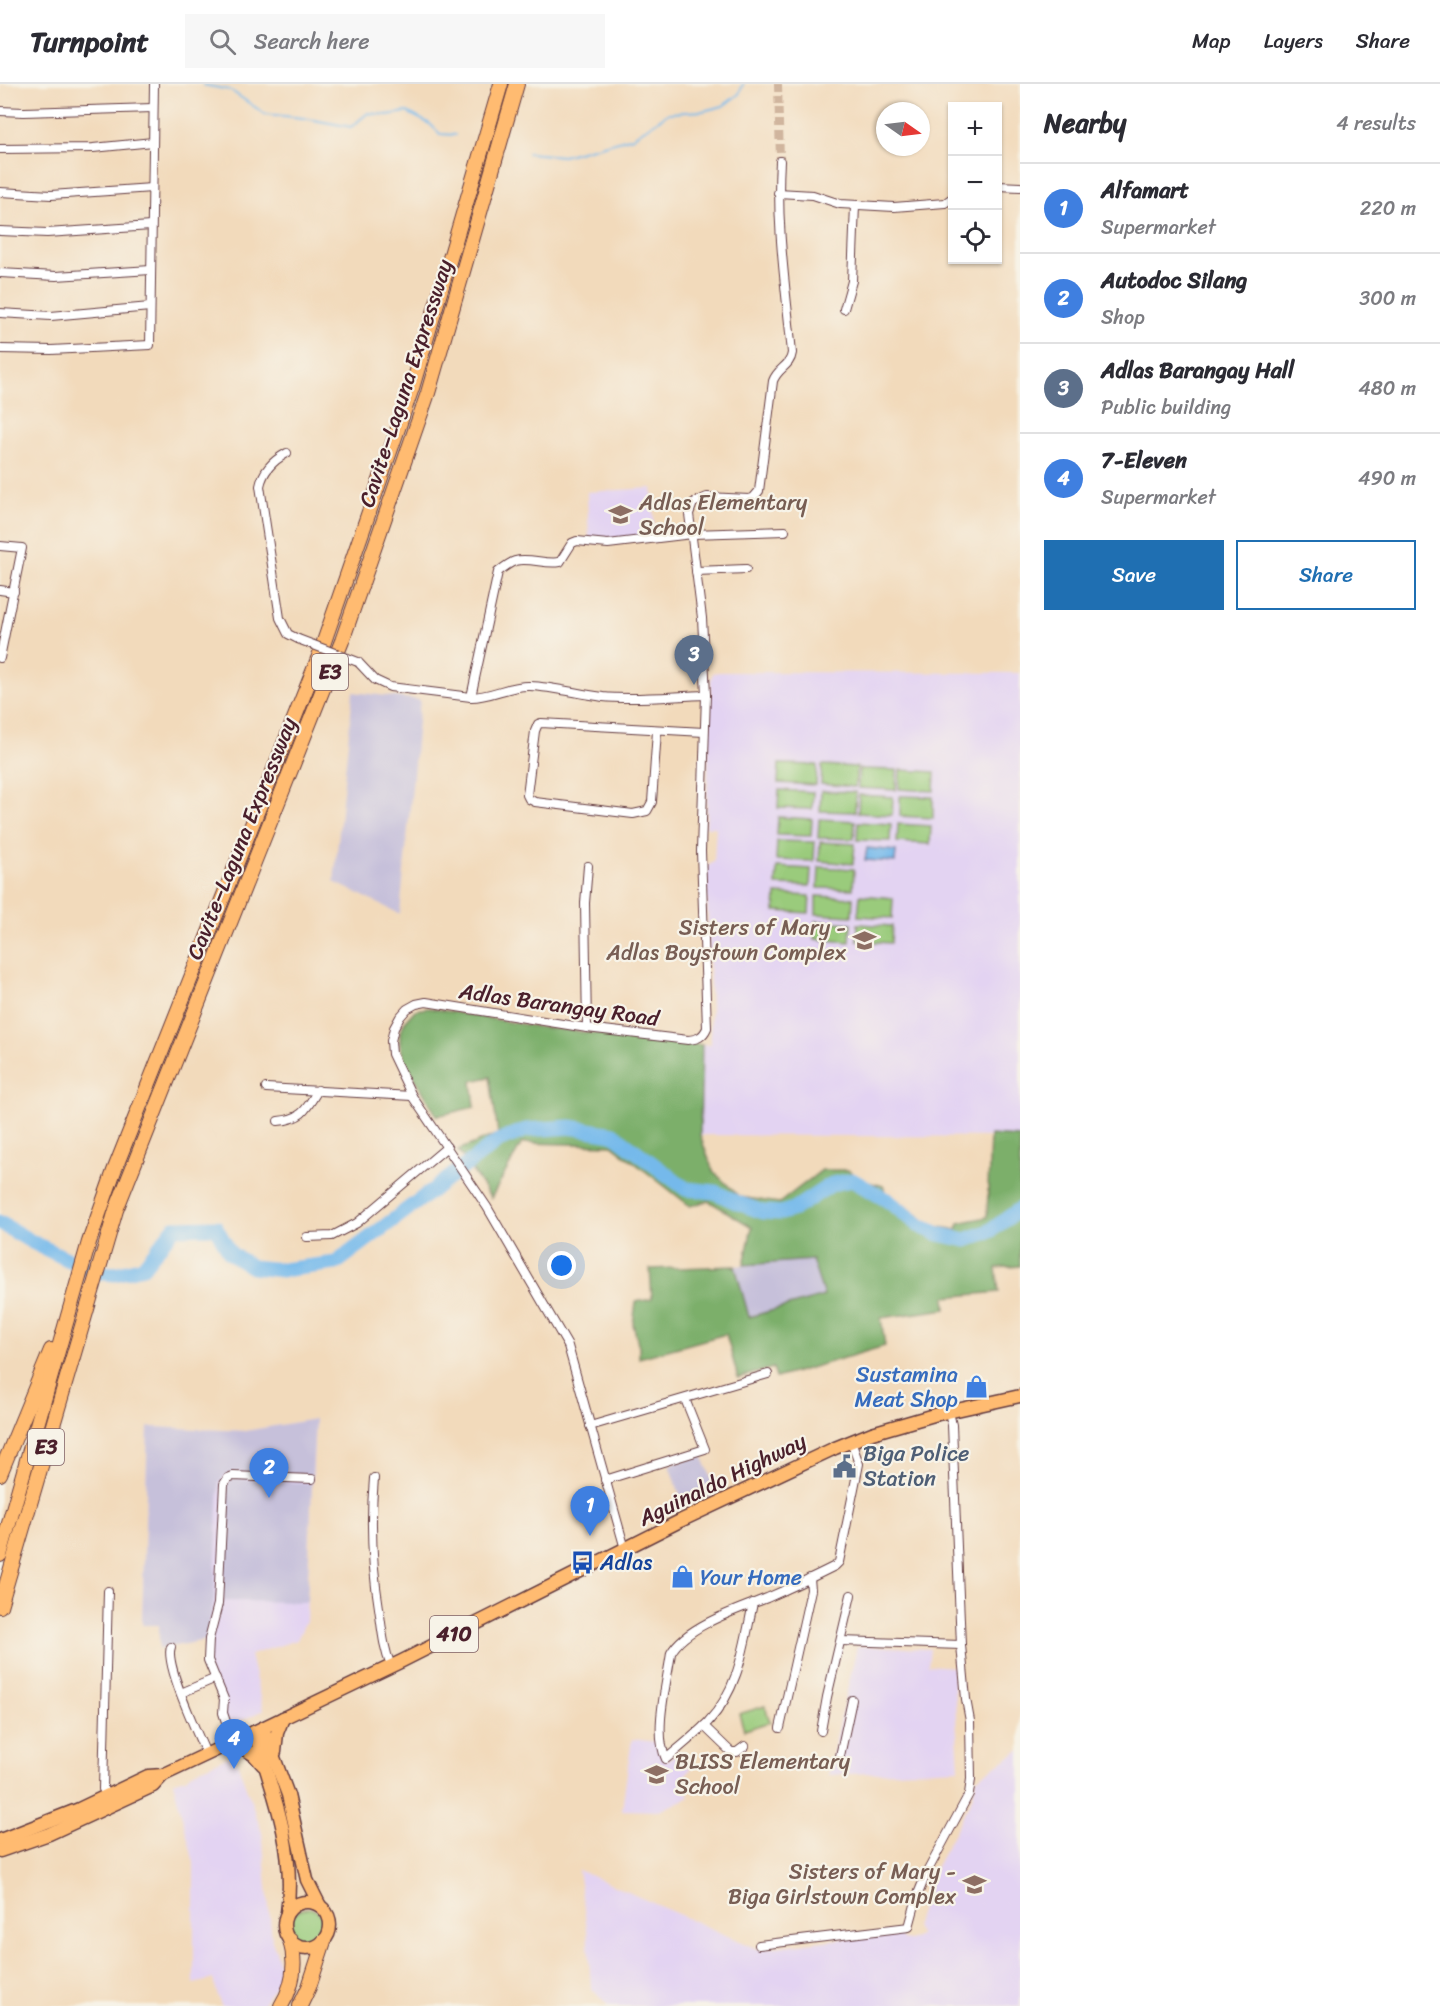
<!DOCTYPE html>
<meta charset="utf-8">
<style>
:root{--surface:#fff;--page:#f7f7f7;--text:#2b2b33;--muted:#7c7c81;--line:#e1e1e2;--accent:#1f6fb2}
body{margin:0;font-family:Sriracha,sans-serif;background:var(--page);color:var(--text)}
.controls{position:absolute;right:18px;top:18px;display:grid;overflow:hidden;border-radius:0px;box-shadow:0 2px 4px #0004}
.controls button{width:54px;height:54px;display:grid;place-items:center;padding:0;border:0;border-bottom:2px solid var(--line);background:var(--surface);color:var(--text);font:30px sans-serif}
.compass{position:absolute;left:876px;top:18px;width:54px;height:54px;border-radius:50%;background:var(--surface);box-shadow:0 2px 4px #0004;rotate:104deg}
.you{position:absolute;left:562px;top:1182px;width:21px;height:21px;margin:-15px;border:4px solid #fff;border-radius:50%;background:#1a73e8;box-shadow:0 0 0 9px #1a73e833}
.badge{display:grid;place-items:center;width:39px;height:39px;border-radius:50%;background:var(--accent);color:#fff;font-size:20px;font-weight:700}
.pin{position:absolute;translate:-50% -50px;filter:drop-shadow(0 2px 3px #0008)}
.pin::after{content:'';position:absolute;top:32px;width:21px;height:18px;background:inherit;clip-path:polygon(0 0,100% 0,50% 100%)}
.list{margin:0;padding:0;list-style:none}
h2{display:flex;justify-content:space-between;align-items:center;height:78px;margin:0;padding:0 24px;font-size:26px}
h2 small{font-size:20px;font-weight:400;color:var(--muted)}
.list li{display:grid;grid-template-columns:39px 1fr auto;gap:18px;align-items:center;box-sizing:border-box;height:90px;padding:0 24px;border-top:2px solid var(--line)}
.list b{display:block;font-size:22px;white-space:nowrap}
.list p{margin:0;font-size:20px;white-space:nowrap;color:var(--muted)}
.list em{font-size:20px;font-style:normal;color:var(--muted)}
.actions{display:flex;gap:12px;padding:18px 24px}
.actions a{flex:1;padding:14px 0;border:2px solid var(--accent);border-radius:0px;text-align:center;font-size:21px;color:var(--accent)}
.actions .main{background:var(--accent);color:#fff}
.icon{flex:none;width:33px;height:33px;fill:none;stroke:currentColor;stroke-width:2;stroke-linecap:round;stroke-linejoin:round}
.map{position:relative;flex:none;width:1020px;height:1922px;overflow:hidden}
header{display:flex;align-items:center;gap:36px;box-sizing:border-box;height:84px;padding:0 30px;background:var(--surface);border-bottom:2px solid var(--line)}
header strong{font-size:28px}
nav{display:flex;gap:33px;margin-inline-start:auto;font-size:21px}
.search{width:420px;height:54px;background:var(--page);display:flex;align-items:center;gap:15px;box-sizing:border-box;padding:0 21px;border-radius:0px;color:var(--muted);font-size:22px}
main{display:flex}
aside{flex:1;background:var(--surface)}
.map>svg:first-child{display:block}
.built{fill:#e3d3f2}
.industrial{fill:#c6c0da}
.green{fill:#9acb7b;stroke:#727553;stroke-width:1.5}
.forest{fill:#7baf6b;stroke:#62674b;stroke-width:1.5}
.water{fill:#75b9eb;stroke:#606c8b;stroke-width:1.5}
.lines{fill:none;stroke-linecap:round;stroke-linejoin:round}
.stream{stroke:#75b9eb;stroke-width:2}
.river{stroke:#75b9eb;stroke-width:15}
.street-tunnel{stroke:#d0b59e;stroke-width:8;stroke-dasharray:8 4;stroke-linecap:butt}
.street-casing{stroke:#633b41;stroke-width:10}
.primary-casing{stroke:#633b41;stroke-width:15}
.highway-casing{stroke:#633b41;stroke-width:16}
.street{stroke:#fff;stroke-width:8}
.primary{stroke:#ffbb71;stroke-width:12}
.highway{stroke:#ffbb71;stroke-width:14}
.street-bridge-casing{stroke:#633b41;stroke-width:10;stroke-linecap:butt}
.street-bridge{stroke:#fff;stroke-width:8}
.labels{text-anchor:middle;stroke-width:4.5;stroke-linejoin:round;paint-order:stroke}
.shield{fill:#f7f3e8;stroke:#7e5f64;stroke-width:1.5}
.shield-label{font-size:21px;font-weight:bold;fill:#4a1f2b}
.street-label{font-size:22px;fill:#4a1f2b;stroke:#f7f3e8}
.education-label{font-size:22px;fill:#785e54;stroke:#f7f3e8;text-anchor:start}
.shop-label{font-size:22px;fill:#366cbe;stroke:#f7f3e8;text-anchor:end}
.service-label{font-size:22px;fill:#4e5e75;stroke:#f7f3e8;text-anchor:start}
.transit-label{font-size:22px;fill:#164399;stroke:#f7f3e8;text-anchor:start}
</style>
<header>
<strong>Turnpoint</strong>
<div class="search"><svg class="icon" aria-label="search" viewBox="0 0 24 24"><circle cx="10" cy="10" r="6"/><path d="M15 15l6 6"/></svg>Search here</div>
<nav><a>Map</a><a>Layers</a><a>Share</a></nav>
</header>
<main>
<div class="map">
<svg width="1020" height="1922" viewBox="0 0 1020 1922">
<rect width="100%" height="100%" fill="#f7f3e8"/>
<filter id="ink" filterUnits="userSpaceOnUse"><feTurbulence type="fractalNoise" baseFrequency=".0167" numOctaves="2"/><feDisplacementMap in="SourceGraphic" scale="12" xChannelSelector="R" yChannelSelector="G"/><feConvolveMatrix kernelMatrix="1 2 1 2 8 2 1 2 1" color-interpolation-filters="sRGB"/></filter>
<filter id="wash" filterUnits="userSpaceOnUse"><feTurbulence type="fractalNoise" baseFrequency=".008" numOctaves="4" result="noise"/><feDisplacementMap in="SourceGraphic" scale="24" xChannelSelector="R" yChannelSelector="G"/><feGaussianBlur stdDeviation="1.35" result="paint"/><feColorMatrix in="noise" values="0 0 0 0 0 0 0 0 0 0 0 0 0 0 0 0 0 1.4 0 .05"/><feComposite in="paint" operator="in"/></filter>
<g filter="url(#wash)">
<rect width="100%" height="100%" fill="#f2dabb"/>
<!-- built -->
<g class="built">
<path d="M 652,404 L 655,453 L 614,458 L 589,457 L 587,408 Z"/>
<path d="M 719,588 L 1020,589 L 1020,1053 L 700,1051 L 702,961 L 710,960 L 711,926 L 706,786 L 709,781 L 714,778 L 716,743 L 706,743 L 711,595 L 713,589 Z"/>
<path d="M 315,1335 L 306,1537 L 297,1556 L 250,1571 L 263,1626 L 225,1645 L 218,1624 L 220,1618 L 204,1577 L 205,1556 L 159,1565 L 159,1541 L 142,1541 L 148,1343 L 246,1347 Z"/>
<path d="M 857,1562 L 930,1565 L 928,1581 L 953,1583 L 959,1685 L 828,1691 Z"/>
<path d="M 632,1655 L 657,1658 L 665,1677 L 678,1669 L 691,1684 L 682,1696 L 690,1713 L 659,1727 L 622,1726 Z"/>
<path d="M 1020,1666 L 1020,1922 L 609,1922 L 591,1904 L 587,1844 L 578,1786 L 757,1865 L 898,1848 L 903,1856 L 910,1857 L 920,1851 L 915,1843 L 932,1790 L 966,1726 L 973,1711 L 976,1695 Z"/>
<path d="M 234,1670 L 262,1748 L 272,1857 L 276,1866 L 279,1885 L 278,1898 L 261,1922 L 221,1922 L 213,1895 L 194,1900 L 194,1779 L 173,1698 L 186,1694 L 191,1689 Z"/>
</g>
<!-- industrial -->
<g class="industrial">
<path d="M 353,608 L 420,616 L 400,830 L 334,798 Z"/>
<path d="M 812,1176 L 824,1212 L 749,1233 L 735,1182 Z"/>
<path d="M 315,1335 L 312,1392 L 232,1388 L 224,1392 L 219,1399 L 214,1516 L 206,1556 L 159,1565 L 159,1541 L 142,1541 L 148,1343 L 246,1347 Z"/>
<path d="M 702,1371 L 718,1410 L 684,1423 L 669,1381 Z"/>
<path d="M 233,1395 L 312,1399 L 307,1518 L 223,1517 L 227,1400 Z"/>
</g>
<!-- green -->
<g class="green">
<path d="M 779,680 L 817,681 L 816,701 L 778,699 Z"/>
<path d="M 822,681 L 857,683 L 855,703 L 821,700 Z"/>
<path d="M 859,685 L 897,686 L 896,706 L 858,704 Z"/>
<path d="M 900,686 L 935,688 L 934,707 L 899,705 Z"/>
<path d="M 779,706 L 813,708 L 812,725 L 778,724 Z"/>
<path d="M 821,707 L 856,708 L 855,728 L 820,727 Z"/>
<path d="M 859,711 L 893,713 L 892,731 L 858,729 Z"/>
<path d="M 900,712 L 933,713 L 933,734 L 900,732 Z"/>
<path d="M 778,733 L 812,735 L 811,752 L 777,751 Z"/>
<path d="M 819,735 L 855,737 L 854,755 L 818,754 Z"/>
<path d="M 858,738 L 891,740 L 890,757 L 857,756 Z"/>
<path d="M 898,740 L 931,742 L 930,760 L 897,758 Z"/>
<path d="M 777,757 L 815,758 L 814,777 L 776,776 Z"/>
<path d="M 820,758 L 855,760 L 853,780 L 819,777 Z"/>
<path d="M 777,783 L 811,785 L 810,802 L 776,801 Z"/>
<path d="M 819,783 L 854,785 L 853,805 L 818,804 Z"/>
<path d="M 776,810 L 810,812 L 809,829 L 775,827 Z"/>
<path d="M 860,811 L 893,814 L 892,834 L 858,832 Z"/>
<path d="M 816,812 L 853,814 L 852,832 L 816,830 Z"/>
<path d="M 816,837 L 851,839 L 850,858 L 815,855 Z"/>
<path d="M 858,840 L 892,842 L 891,859 L 857,857 Z"/>
<path d="M 765,1622 L 770,1638 L 744,1646 L 739,1630 Z"/>
<circle cx="307" cy="1841" r="17"/>
</g>
<!-- forest -->
<path class="forest" d="M 429,924 L 538,943 L 702,961 L 700,1051 L 713,1087 L 740,1113 L 779,1119 L 822,1086 L 848,1086 L 864,1097 L 883,1102 L 887,1112 L 899,1117 L 931,1141 L 957,1146 L 959,1139 L 987,1133 L 990,1051 L 1020,1053 L 1020,1182 L 996,1184 L 999,1208 L 945,1213 L 946,1225 L 881,1234 L 885,1262 L 776,1294 L 773,1284 L 738,1294 L 726,1250 L 639,1274 L 639,1263 L 633,1240 L 636,1218 L 652,1215 L 650,1185 L 735,1182 L 749,1233 L 824,1212 L 812,1176 L 744,1181 L 752,1143 L 709,1117 L 690,1122 L 612,1061 L 522,1059 L 491,1114 L 458,1066 L 498,1050 L 490,993 L 472,997 L 475,1023 L 437,1032 L 403,973 L 400,959 L 400,948 L 406,936 L 415,926 Z"/>
<!-- water -->
<path class="water" d="M 867,764 L 896,767 L 895,778 L 865,776 Z"/>
<g class="lines">
<!-- stream -->
<g class="stream">
<path d="M 203,1 L 230,6 L 265,30 L 303,34 L 351,43 L 368,29 L 387,31 L 407,28 L 430,40 L 440,50 L 455,51"/>
<path d="M 528,69 L 563,72 L 633,53 L 669,29 L 703,27 L 723,22 L 739,10 L 743,0"/>
</g>
<!-- river -->
<path class="river" d="M 0,1139 L 32,1158 L 94,1188 L 115,1190 L 143,1183 L 174,1144 L 216,1143 L 230,1169 L 252,1183 L 282,1186 L 336,1179 L 498,1057 L 526,1046 L 570,1043 L 613,1050 L 686,1105 L 715,1108 L 738,1119 L 763,1128 L 781,1129 L 794,1125 L 832,1100 L 852,1096 L 887,1116 L 922,1143 L 939,1150 L 966,1156 L 990,1147 L 1020,1125"/>
</g>
</g>
<g filter="url(#ink)">
<g class="lines">
<!-- street-tunnel -->
<path class="street-tunnel" d="M 778,0 L 780,77"/>
<defs>
<g id="street">
<path d="M 0,27 L 24,28 L 153,24"/>
<path d="M 0,65 L 93,64 L 153,58"/>
<path d="M 998,102 L 1020,103"/>
<path d="M 0,108 L 51,111 L 152,104"/>
<path d="M 778,109 L 813,111 L 840,120 L 894,123 L 945,119 L 952,114"/>
<path d="M 0,147 L 47,149 L 151,142"/>
<path d="M 0,189 L 56,192 L 151,186"/>
<path d="M 844,225 L 852,197 L 855,121"/>
<path d="M 0,229 L 51,232 L 150,223"/>
<path d="M 0,265 L 51,266 L 150,261 L 154,0"/>
<path d="M 287,369 C 274,376 263,387 260,402 L 280,534 L 288,550 L 298,555"/>
<path d="M 0,462 L 22,464 L 0,574"/>
<path d="M 696,487 L 746,485"/>
<path d="M 0,506 L 14,508"/>
<path d="M 358,578 L 375,596 L 390,603 L 471,613 C 492,613 509,601 530,602 C 554,603 579,610 603,613 C 637,616 672,612 706,611"/>
<path d="M 471,613 L 498,488 C 503,484 509,479 515,477 C 529,473 546,481 560,478 L 572,459 L 577,457 L 608,460 L 692,450 L 785,447"/>
<path d="M 657,647 L 652,718 L 647,727 L 633,730 L 535,718 L 529,715 L 527,711 L 535,647 L 538,640 L 541,639 L 704,648"/>
<path d="M 587,944 L 585,819 L 588,782"/>
<path d="M 266,1004 L 412,1012"/>
<path d="M 278,1037 C 302,1035 306,1026 318,1006"/>
<path d="M 307,1153 L 332,1152 L 357,1139 L 447,1063"/>
<path d="M 590,1342 L 768,1290"/>
<path d="M 374,1394 C 370,1437 372,1481 379,1524 C 382,1544 383,1563 391,1582"/>
<path d="M 605,1396 L 705,1365 L 685,1315"/>
<path d="M 625,1465 L 568,1262 L 487,1123 L 412,1012 L 392,970 L 391,957 L 394,944 L 400,933 L 407,925 L 416,920 L 426,918 L 587,944 L 688,956 C 698,955 703,953 707,944 L 701,767 L 706,611 L 702,534 L 689,430 L 693,419 L 707,413 L 749,415 L 753,414 L 759,407 L 773,297 C 778,283 790,283 792,269 C 786,205 776,141 780,77"/>
<path d="M 753,1519 C 744,1562 739,1605 708,1638 C 695,1651 680,1663 666,1675 C 653,1648 667,1599 671,1569 C 686,1542 739,1525 767,1514 C 790,1504 813,1493 835,1482 L 839,1478 L 859,1380 L 851,1357"/>
<path d="M 841,1557 L 961,1561"/>
<path d="M 171,1563 C 164,1580 198,1650 206,1670"/>
<path d="M 181,1609 L 216,1594"/>
<path d="M 704,1642 L 731,1668 L 737,1668 L 745,1662"/>
<path d="M 780,1644 L 811,1506 L 810,1494"/>
<path d="M 821,1647 L 827,1613 L 851,1511"/>
<path d="M 233,1658 L 223,1629 L 224,1615 L 208,1576 L 209,1555 L 218,1520 L 224,1400 L 228,1394 L 233,1392 L 312,1395"/>
<path d="M 840,1672 L 852,1616"/>
<path d="M 107,1711 L 103,1705 L 108,1507"/>
<path d="M 759,1861 L 909,1843 L 918,1810 L 927,1788 L 969,1710 L 971,1695 L 970,1637 L 966,1615 L 961,1561 L 952,1341 L 949,1328"/>
</g>
<g id="primary">
<path d="M 263,1644 L 288,1711 L 307,1796 L 320,1822"/>
<path d="M 254,1648 C 273,1707 296,1766 287,1829"/>
<path d="M 233,1658 L 254,1671 L 263,1681"/>
<path d="M 275,1668 L 277,1649 L 283,1634"/>
<path d="M 0,1756 L 79,1725 L 148,1692 L 163,1691 L 233,1658 L 402,1577 L 680,1437 L 835,1364 L 872,1349 L 934,1331 L 1020,1312"/>
<path d="M 0,1767 L 49,1750 L 153,1702 L 163,1691"/>
<circle cx="307" cy="1841" r="23"/>
</g>
<g id="highway">
<path d="M 0,1390 L 51,1266"/>
<path d="M 0,1471 L 89,1158 L 114,1087 L 318,575 L 412,304 L 501,0"/>
<path d="M 0,1522 L 116,1126 L 342,557 L 428,309 L 517,0"/>
<path d="M 281,1922 C 294,1901 297,1880 290,1856"/>
<path d="M 300,1922 L 309,1903 L 324,1857"/>
</g>
</defs>
<!-- street casing -->
<use href="#street" class="street-casing"/>
<!-- primary casing -->
<use href="#primary" class="primary-casing"/>
<!-- highway casing -->
<use href="#highway" class="highway-casing"/>
<!-- street -->
<use href="#street" class="street"/>
<!-- primary -->
<use href="#primary" class="primary"/>
<!-- highway -->
<use href="#highway" class="highway"/>
<defs>
<path id="street-bridge" d="M 298,555 L 358,578"/>
</defs>
<!-- street-bridge casing -->
<use href="#street-bridge" class="street-bridge-casing"/>
<!-- street-bridge -->
<use href="#street-bridge" class="street-bridge"/>
</g>
</g>
<!-- icons -->
<defs>
<symbol id="school-bare" viewBox="-9 -9 18 18"><path d="M0-5L7-2L0 1L-7-2ZM-4 1L0 2.5L4 1V4Q0 6-4 4Z" fill="#8d6e63" stroke="#f7f3e8" stroke-width="2.5" paint-order="stroke"/></symbol>
<symbol id="shop-bare" viewBox="-9 -9 18 18"><path d="M-5-2.5h2.3a2.7 3.5 0 0 1 5.4 0H5L5.5 6h-11ZM-1.5-2.5h3a1.5 2.3 0 0 0-3 0Z" fill="#3f7fe0" stroke="#f7f3e8" stroke-width="2.5" paint-order="stroke"/></symbol>
<symbol id="civic-bare" viewBox="-9 -9 18 18"><path d="M-.6-6.5H3V-4.5H.6V-3L4-1V1h2V6H-6V1h2V-1L-.6-3ZM-1.2 2.5V6h2.4V2.5Z" fill="#5c6f8a" stroke="#f7f3e8" stroke-width="2.5" paint-order="stroke"/></symbol>
<symbol id="bus-bare" viewBox="-9 -9 18 18"><path d="M-5-6H5V4H4V6H2V4H-2V6H-4V4H-5ZM-3.5-4V0h7V-4ZM-3.5 1.2v1.5H-2V1.2ZM2 1.2v1.5H3.5V1.2Z" fill="#1a4fb4" stroke="#f7f3e8" stroke-width="2.5" paint-order="stroke"/></symbol>
</defs>
<g fill-rule="evenodd">
<use href="#school-bare" x="604" y="414" width="33" height="33"/>
<use href="#school-bare" x="848" y="840" width="33" height="33"/>
<use href="#shop-bare" x="960" y="1286" width="33" height="33"/>
<use href="#civic-bare" x="828" y="1366" width="33" height="33"/>
<use href="#bus-bare" x="566" y="1462" width="33" height="33"/>
<use href="#shop-bare" x="666" y="1476" width="33" height="33"/>
<use href="#school-bare" x="640" y="1674" width="33" height="33"/>
<use href="#school-bare" x="958" y="1784" width="33" height="33"/>
</g>
<g class="labels">
<!-- shield labels -->
<g class="shield">
<rect x="312" y="570" width="36" height="36" rx="4.5"/>
<rect x="28" y="1345" width="36" height="36" rx="4.5"/>
<rect x="430" y="1532" width="48" height="36" rx="4.5"/>
</g>
<g class="shield-label">
<text x="330" y="595">E3</text>
<text x="46" y="1370">E3</text>
<text x="454" y="1557">410</text>
</g>
<!-- street labels -->
<g class="street-label">
<text transform="translate(405 299) rotate(-72)" y="8">Cavite–Laguna Expressway</text>
<text transform="translate(241 754) rotate(-68)" y="8">Cavite–Laguna Expressway</text>
<text transform="translate(559 920) rotate(8)" y="8">Adlas Barangay Road</text>
<text transform="translate(722 1395) rotate(-26)" y="8">Aguinaldo Highway</text>
</g>
<!-- education labels -->
<g class="education-label">
<text x="639" y="426">Adlas Elementary<tspan x="639" dy="25">School</tspan></text>
<text x="846" y="851" text-anchor="end">Sisters of Mary -<tspan x="846" dy="25">Adlas Boystown Complex</tspan></text>
<text x="675" y="1685">BLISS Elementary<tspan x="675" dy="25">School</tspan></text>
<text x="956" y="1795" text-anchor="end">Sisters of Mary -<tspan x="956" dy="25">Biga Girlstown Complex</tspan></text>
</g>
<!-- shop labels -->
<g class="shop-label">
<text x="958" y="1298">Sustamina<tspan x="958" dy="25">Meat Shop</tspan></text>
<text x="700" y="1501" text-anchor="start">Your Home</text>
</g>
<!-- service labels -->
<g class="service-label">
<text x="863" y="1377">Biga Police<tspan x="863" dy="25">Station</tspan></text>
</g>
<!-- transit labels -->
<g class="transit-label">
<text x="600" y="1486">Adlas</text>
</g>
</g>
</svg>
<div class="controls">
<button>+</button>
<button>−</button>
<button><svg class="icon" aria-label="locate" viewBox="0 0 24 24"><circle cx="12" cy="12" r="6"/><path d="M12 2v4M12 18v4M2 12h4M18 12h4"/></svg></button>
</div>
<svg class="compass" viewBox="-18 -18 36 36"><path d="M0-13l5 13h-10z" fill="#e53935"/><path d="M0 13l5-13h-10z" fill="#7c7c81"/></svg>
<div class="you"></div>
<div class="pin badge" style="left:590px;top:1452px;background:#3f7fe0">1</div>
<div class="pin badge" style="left:269px;top:1414px;background:#3f7fe0">2</div>
<div class="pin badge" style="left:694px;top:601px;background:#5c6f8a">3</div>
<div class="pin badge" style="left:234px;top:1685px;background:#3f7fe0">4</div>
</div>
<aside>
<h2>Nearby<small>4 results</small></h2>
<ul class="list">
<li><span class="badge" style="background:#3f7fe0">1</span><div><b>Alfamart</b><p>Supermarket</p></div><em>220 m</em></li>
<li><span class="badge" style="background:#3f7fe0">2</span><div><b>Autodoc Silang</b><p>Shop</p></div><em>300 m</em></li>
<li><span class="badge" style="background:#5c6f8a">3</span><div><b>Adlas Barangay Hall</b><p>Public building</p></div><em>480 m</em></li>
<li><span class="badge" style="background:#3f7fe0">4</span><div><b>7-Eleven</b><p>Supermarket</p></div><em>490 m</em></li>
</ul>
<div class="actions"><a class="main">Save</a><a>Share</a></div>
</aside>
</main>
